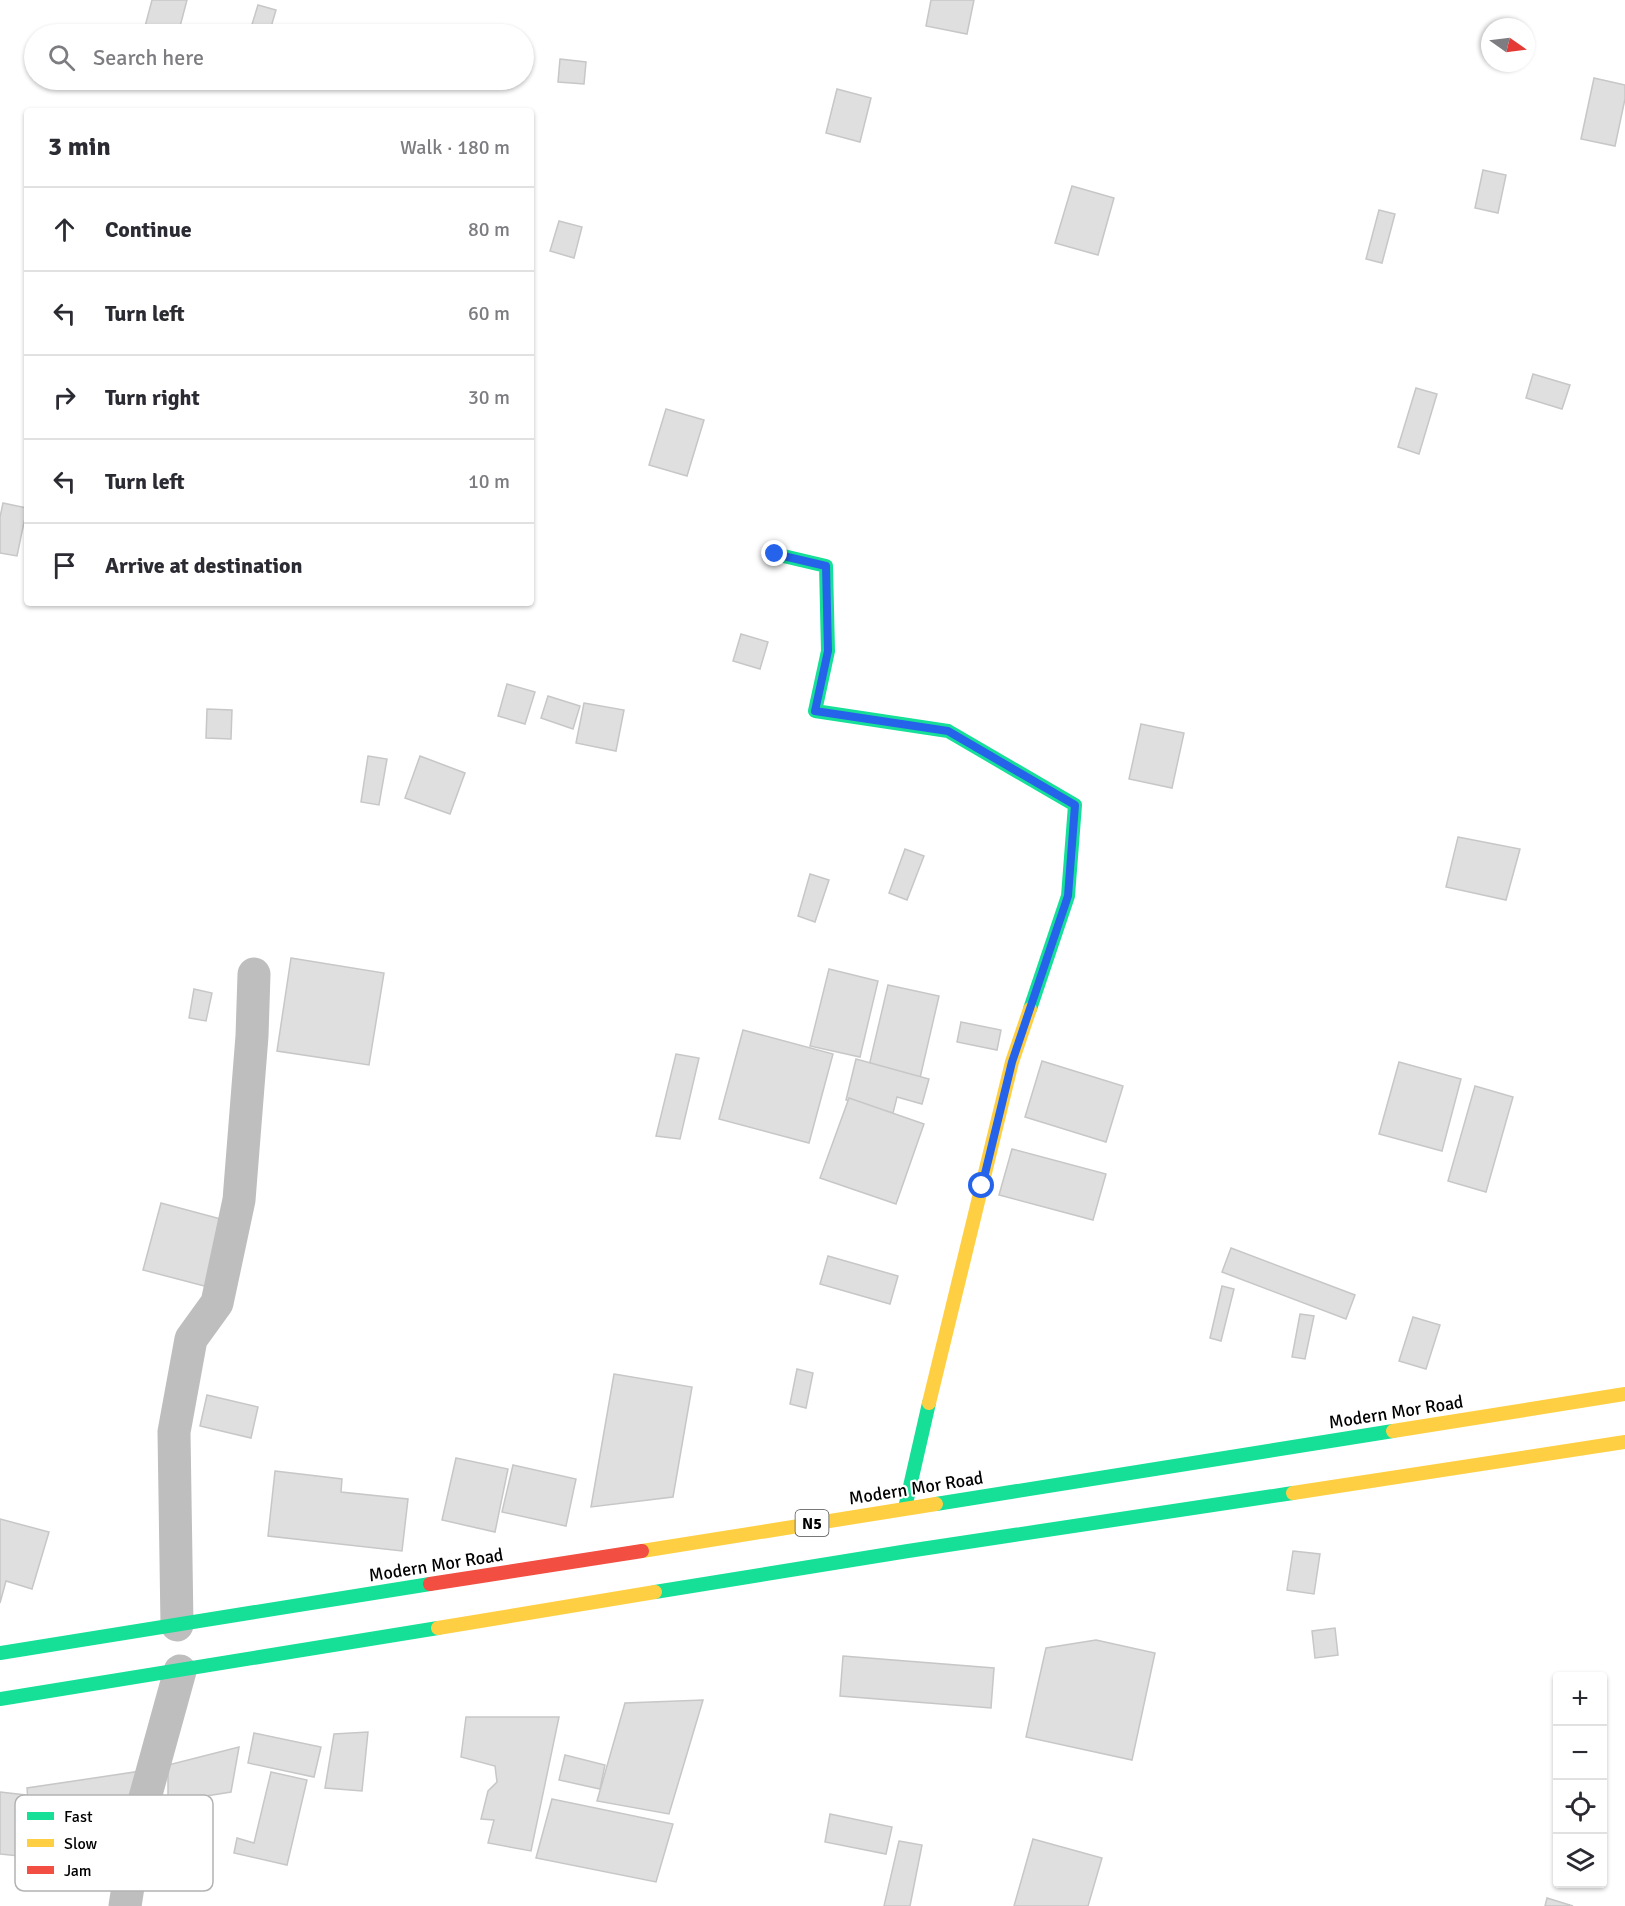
<!DOCTYPE html>
<meta charset="utf-8">
<style>
:root{--surface:#fff;--page:#f2f2f3;--text:#2b2b33;--muted:#7c7c81;--line:#e1e1e2}
body{margin:0;font-family:Signika,sans-serif;background:var(--page);color:var(--text)}
.controls{position:absolute;right:18px;bottom:18px;display:grid;overflow:hidden;border-radius:6px;box-shadow:0 2px 4px #0004}
.controls button{width:54px;height:54px;display:grid;place-items:center;padding:0;border:0;border-bottom:2px solid var(--line);background:var(--surface);color:var(--text);font:30px sans-serif}
.compass{position:absolute;left:1481px;top:18px;width:54px;height:54px;border-radius:50%;background:var(--surface);box-shadow:0 2px 4px #0004;rotate:104deg}
.stop{position:absolute;width:18px;height:18px;margin:-14px;border:4px solid #2563eb;border-radius:50%;background:#fff}
.stop.end{background:#2563eb;border-color:#fff;box-shadow:0 2px 6px #0008}
.list{margin:0;padding:0;list-style:none}
h2{display:flex;justify-content:space-between;align-items:center;height:78px;margin:0;padding:0 24px;font-size:26px}
h2 small{font-size:20px;font-weight:400;color:var(--muted)}
.list li{display:grid;grid-template-columns:39px 1fr auto;gap:18px;align-items:center;box-sizing:border-box;height:84px;padding:0 24px;border-top:2px solid var(--line)}
.list b{display:block;font-size:22px;white-space:nowrap}
.list em{font-size:20px;font-style:normal;color:var(--muted)}
.icon{flex:none;width:33px;height:33px;fill:none;stroke:currentColor;stroke-width:2;stroke-linecap:round;stroke-linejoin:round}
.map{position:relative;flex:none;width:1625px;height:1906px;overflow:hidden}
.search{position:absolute;background:var(--surface);box-shadow:0 2px 4px #0004;left:24px;top:24px;width:510px;height:66px;display:flex;align-items:center;gap:15px;box-sizing:border-box;padding:0 21px;border-radius:33px;color:var(--muted);font-size:22px}
.panel{position:absolute;background:var(--surface);box-shadow:0 2px 4px #0004;left:24px;top:108px;width:510px;height:498px;border-radius:6px}
.map>svg:first-child{display:block}
.building{fill:#dfdfdf;stroke:#c7c7c7;stroke-width:1.5}
.lines{fill:none;stroke-linecap:round;stroke-linejoin:round}
.street{stroke:#bebebe;stroke-width:33}
.fast{stroke:#16e098;stroke-width:14}
.slow{stroke:#ffcf43;stroke-width:14}
.jam{stroke:#f24e42;stroke-width:14}
.route{stroke:#2563eb;stroke-width:8}
.labels{text-anchor:middle;stroke-width:4.5;stroke-linejoin:round;paint-order:stroke}
.shield{fill:#fff;stroke:#4c4c4c;stroke-width:1.5}
.shield-label{font-size:16px;font-weight:bold;fill:#000}
.street-label{font-size:18px;fill:#000;stroke:#fff}
.key{fill:#fff;stroke:#b2b2b2;stroke-width:1.5}
.key-label{font-size:16px;fill:#000}
</style>
<div class="map">
<svg width="1625" height="1906" viewBox="0 0 1625 1906">
<rect width="100%" height="100%" fill="#fff"/>
<!-- building -->
<g class="building">
<path d="M 152,0 L 187,0 L 178,34 L 143,34 Z"/>
<path d="M 931,0 L 974,0 L 967,34 L 926,26 Z"/>
<path d="M 258,5 L 276,10 L 269,34 L 249,34 Z"/>
<path d="M 560,59 L 586,62 L 584,84 L 558,82 Z"/>
<path d="M 1594,78 L 1625,85 L 1625,99 L 1615,146 L 1581,139 Z"/>
<path d="M 837,89 L 871,98 L 860,142 L 826,133 Z"/>
<path d="M 1483,170 L 1506,175 L 1498,213 L 1475,208 Z"/>
<path d="M 1072,186 L 1114,198 L 1098,255 L 1055,243 Z"/>
<path d="M 1379,210 L 1395,214 L 1382,263 L 1366,259 Z"/>
<path d="M 559,221 L 582,227 L 574,258 L 550,251 Z"/>
<path d="M 1533,374 L 1570,385 L 1562,409 L 1526,398 Z"/>
<path d="M 1416,388 L 1437,394 L 1419,454 L 1398,447 Z"/>
<path d="M 666,409 L 704,420 L 687,476 L 649,465 Z"/>
<path d="M 3,503 L 27,508 L 17,556 L 0,553 L 0,517 Z"/>
<path d="M 741,634 L 768,642 L 760,669 L 733,661 Z"/>
<path d="M 507,684 L 535,692 L 525,724 L 498,716 Z"/>
<path d="M 548,696 L 580,706 L 573,729 L 541,718 Z"/>
<path d="M 584,703 L 624,710 L 616,751 L 576,743 Z"/>
<path d="M 207,709 L 232,710 L 231,739 L 206,738 Z"/>
<path d="M 1141,724 L 1184,733 L 1172,788 L 1129,779 Z"/>
<path d="M 368,756 L 387,759 L 379,805 L 361,802 Z"/>
<path d="M 420,756 L 465,773 L 450,814 L 405,798 Z"/>
<path d="M 1458,837 L 1520,849 L 1506,900 L 1446,887 Z"/>
<path d="M 905,849 L 924,856 L 907,900 L 889,893 Z"/>
<path d="M 810,874 L 829,880 L 815,922 L 798,916 Z"/>
<path d="M 291,958 L 384,973 L 369,1065 L 277,1051 Z"/>
<path d="M 829,969 L 878,981 L 860,1057 L 810,1046 Z"/>
<path d="M 888,985 L 939,996 L 920,1078 L 869,1066 Z"/>
<path d="M 194,989 L 212,993 L 206,1021 L 189,1018 Z"/>
<path d="M 961,1022 L 1001,1030 L 997,1050 L 957,1042 Z"/>
<path d="M 743,1030 L 833,1054 L 809,1143 L 719,1119 Z"/>
<path d="M 676,1054 L 699,1058 L 680,1139 L 656,1136 Z"/>
<path d="M 856,1059 L 929,1079 L 922,1104 L 897,1097 L 893,1113 L 846,1100 Z"/>
<path d="M 1042,1061 L 1123,1086 L 1106,1142 L 1025,1117 Z"/>
<path d="M 1399,1062 L 1461,1079 L 1442,1151 L 1379,1134 Z"/>
<path d="M 1475,1086 L 1513,1097 L 1486,1192 L 1448,1181 Z"/>
<path d="M 849,1098 L 924,1124 L 896,1204 L 820,1178 Z"/>
<path d="M 1012,1149 L 1106,1174 L 1093,1220 L 999,1195 Z"/>
<path d="M 161,1203 L 232,1222 L 216,1289 L 143,1270 Z"/>
<path d="M 1231,1248 L 1355,1295 L 1346,1319 L 1222,1272 Z"/>
<path d="M 828,1256 L 898,1276 L 890,1304 L 820,1284 Z"/>
<path d="M 1222,1286 L 1234,1289 L 1221,1341 L 1210,1338 Z"/>
<path d="M 1300,1314 L 1314,1316 L 1305,1359 L 1292,1357 Z"/>
<path d="M 1413,1317 L 1440,1325 L 1426,1369 L 1399,1361 Z"/>
<path d="M 797,1369 L 813,1373 L 806,1408 L 790,1404 Z"/>
<path d="M 614,1374 L 692,1387 L 673,1497 L 591,1507 Z"/>
<path d="M 207,1395 L 258,1407 L 251,1438 L 200,1426 Z"/>
<path d="M 456,1458 L 508,1469 L 495,1532 L 442,1520 Z"/>
<path d="M 513,1465 L 576,1479 L 566,1526 L 502,1512 Z"/>
<path d="M 275,1471 L 342,1479 L 341,1492 L 408,1499 L 402,1551 L 268,1536 Z"/>
<path d="M 0,1519 L 49,1532 L 32,1589 L 6,1581 L 0,1603 Z"/>
<path d="M 1293,1551 L 1320,1554 L 1314,1594 L 1287,1590 Z"/>
<path d="M 1335,1628 L 1338,1655 L 1315,1658 L 1312,1631 Z"/>
<path d="M 1096,1640 L 1155,1653 L 1132,1760 L 1026,1737 L 1046,1648 Z"/>
<path d="M 843,1656 L 994,1668 L 991,1708 L 840,1696 Z"/>
<path d="M 703,1700 L 669,1814 L 597,1801 L 625,1703 Z"/>
<path d="M 466,1717 L 559,1717 L 531,1851 L 488,1843 L 494,1820 L 481,1819 L 488,1791 L 497,1782 L 495,1766 L 461,1757 Z"/>
<path d="M 368,1732 L 362,1791 L 325,1788 L 334,1734 Z"/>
<path d="M 254,1733 L 321,1747 L 314,1777 L 248,1763 Z"/>
<path d="M 239,1747 L 231,1792 L 168,1802 L 168,1765 Z"/>
<path d="M 565,1755 L 605,1765 L 600,1789 L 559,1780 Z"/>
<path d="M 148,1770 L 138,1829 L 28,1801 L 27,1788 Z"/>
<path d="M 271,1772 L 307,1780 L 287,1865 L 234,1853 L 237,1838 L 254,1843 Z"/>
<path d="M 0,1792 L 26,1795 L 19,1856 L 0,1854 Z"/>
<path d="M 552,1799 L 673,1824 L 656,1882 L 536,1858 Z"/>
<path d="M 830,1814 L 892,1827 L 886,1854 L 825,1842 Z"/>
<path d="M 1033,1839 L 1102,1858 L 1088,1906 L 1014,1906 Z"/>
<path d="M 899,1841 L 922,1845 L 910,1906 L 884,1906 Z"/>
<path d="M 1547,1898 L 1573,1906 L 1545,1906 Z"/>
</g>
<g class="lines">
<!-- street -->
<g class="street">
<path d="M 177,1625 L 174,1432 L 191,1339 L 217,1303 L 239,1200 L 252,1036 L 254,974"/>
<path d="M 125,1906 L 138,1823 L 180,1671"/>
</g>
<!-- fast -->
<g class="fast">
<path d="M 775,554 L 826,566 L 828,651 L 815,711 L 948,731 L 1075,805 L 1068,896 L 1030,1009"/>
<path d="M 936,1504 L 1393,1431"/>
<path d="M 905,1508 L 929,1403"/>
<path d="M 655,1592 L 908,1551 L 1293,1493"/>
<path d="M 0,1653 L 430,1584"/>
<path d="M 0,1699 L 438,1628"/>
</g>
<!-- slow -->
<g class="slow">
<path d="M 929,1403 L 1012,1062 L 1030,1009"/>
<path d="M 1393,1431 L 1625,1394"/>
<path d="M 1293,1493 L 1625,1442"/>
<path d="M 642,1551 L 936,1504"/>
<path d="M 438,1628 L 655,1592"/>
</g>
<!-- jam -->
<path class="jam" d="M 430,1584 L 642,1551"/>
</g>
<g class="lines">
<!-- route -->
<path class="route" d="M 775,554 L 826,566 L 828,651 L 815,711 L 948,731 L 1075,805 L 1068,896 L 1012,1062 L 982,1186"/>
</g>
<g class="labels">
<!-- shield labels -->
<rect class="shield" x="795.5" y="1510" width="33" height="26" rx="4.5"/>
<g class="shield-label">
<text x="812" y="1529">N5</text>
</g>
<!-- street labels -->
<g class="street-label">
<text transform="translate(1396 1412) rotate(-9)" y="6">Modern Mor Road</text>
<text transform="translate(916 1488) rotate(-9)" y="6">Modern Mor Road</text>
<text transform="translate(436 1565) rotate(-9)" y="6">Modern Mor Road</text>
</g>
</g>
<!-- legend -->
<rect x="15" y="1795" width="198" height="96" rx="9" class="key"/>
<rect x="27" y="1812" width="27" height="8" fill="#16e098"/>
<rect x="27" y="1839" width="27" height="8" fill="#ffcf43"/>
<rect x="27" y="1866" width="27" height="8" fill="#f24e42"/>
<g class="key-label">
<text x="64" y="1822">Fast</text>
<text x="64" y="1849">Slow</text>
<text x="64" y="1876">Jam</text>
</g>
</svg>
<div class="controls">
<button>+</button>
<button>−</button>
<button><svg class="icon" aria-label="locate" viewBox="0 0 24 24"><circle cx="12" cy="12" r="6"/><path d="M12 2v4M12 18v4M2 12h4M18 12h4"/></svg></button>
<button><svg class="icon" aria-label="layers" viewBox="0 0 24 24"><path d="M12 4l9 5-9 5-9-5zM3 14l9 5 9-5"/></svg></button>
</div>
<svg class="compass" viewBox="-18 -18 36 36"><path d="M0-13l5 13h-10z" fill="#e53935"/><path d="M0 13l5-13h-10z" fill="#7c7c81"/></svg>
<div class="stop" style="left:982px;top:1186px"></div>
<div class="stop end" style="left:775px;top:554px"></div>
<div class="search"><svg class="icon" aria-label="search" viewBox="0 0 24 24"><circle cx="10" cy="10" r="6"/><path d="M15 15l6 6"/></svg>Search here</div>
<section class="panel">
<h2>3 min<small>Walk · 180 m</small></h2>
<ul class="list">
<li><svg class="icon" aria-label="ahead" viewBox="0 0 24 24"><path d="M12 20V5M6 11l6-6 6 6"/></svg><div><b>Continue</b></div><em>80 m</em></li>
<li><svg class="icon" aria-label="left" viewBox="0 0 24 24"><path d="M17 20v-9H6M10 6l-5 5 5 5"/></svg><div><b>Turn left</b></div><em>60 m</em></li>
<li><svg class="icon" aria-label="right" viewBox="0 0 24 24"><path d="M7 20v-9h11M14 6l5 5-5 5"/></svg><div><b>Turn right</b></div><em>30 m</em></li>
<li><svg class="icon" aria-label="left" viewBox="0 0 24 24"><path d="M17 20v-9H6M10 6l-5 5 5 5"/></svg><div><b>Turn left</b></div><em>10 m</em></li>
<li><svg class="icon" aria-label="arrive" viewBox="0 0 24 24"><path d="M6 21V4h12l-3 4 3 4H6"/></svg><div><b>Arrive at destination</b></div></li>
</ul>
</section>
</div>
